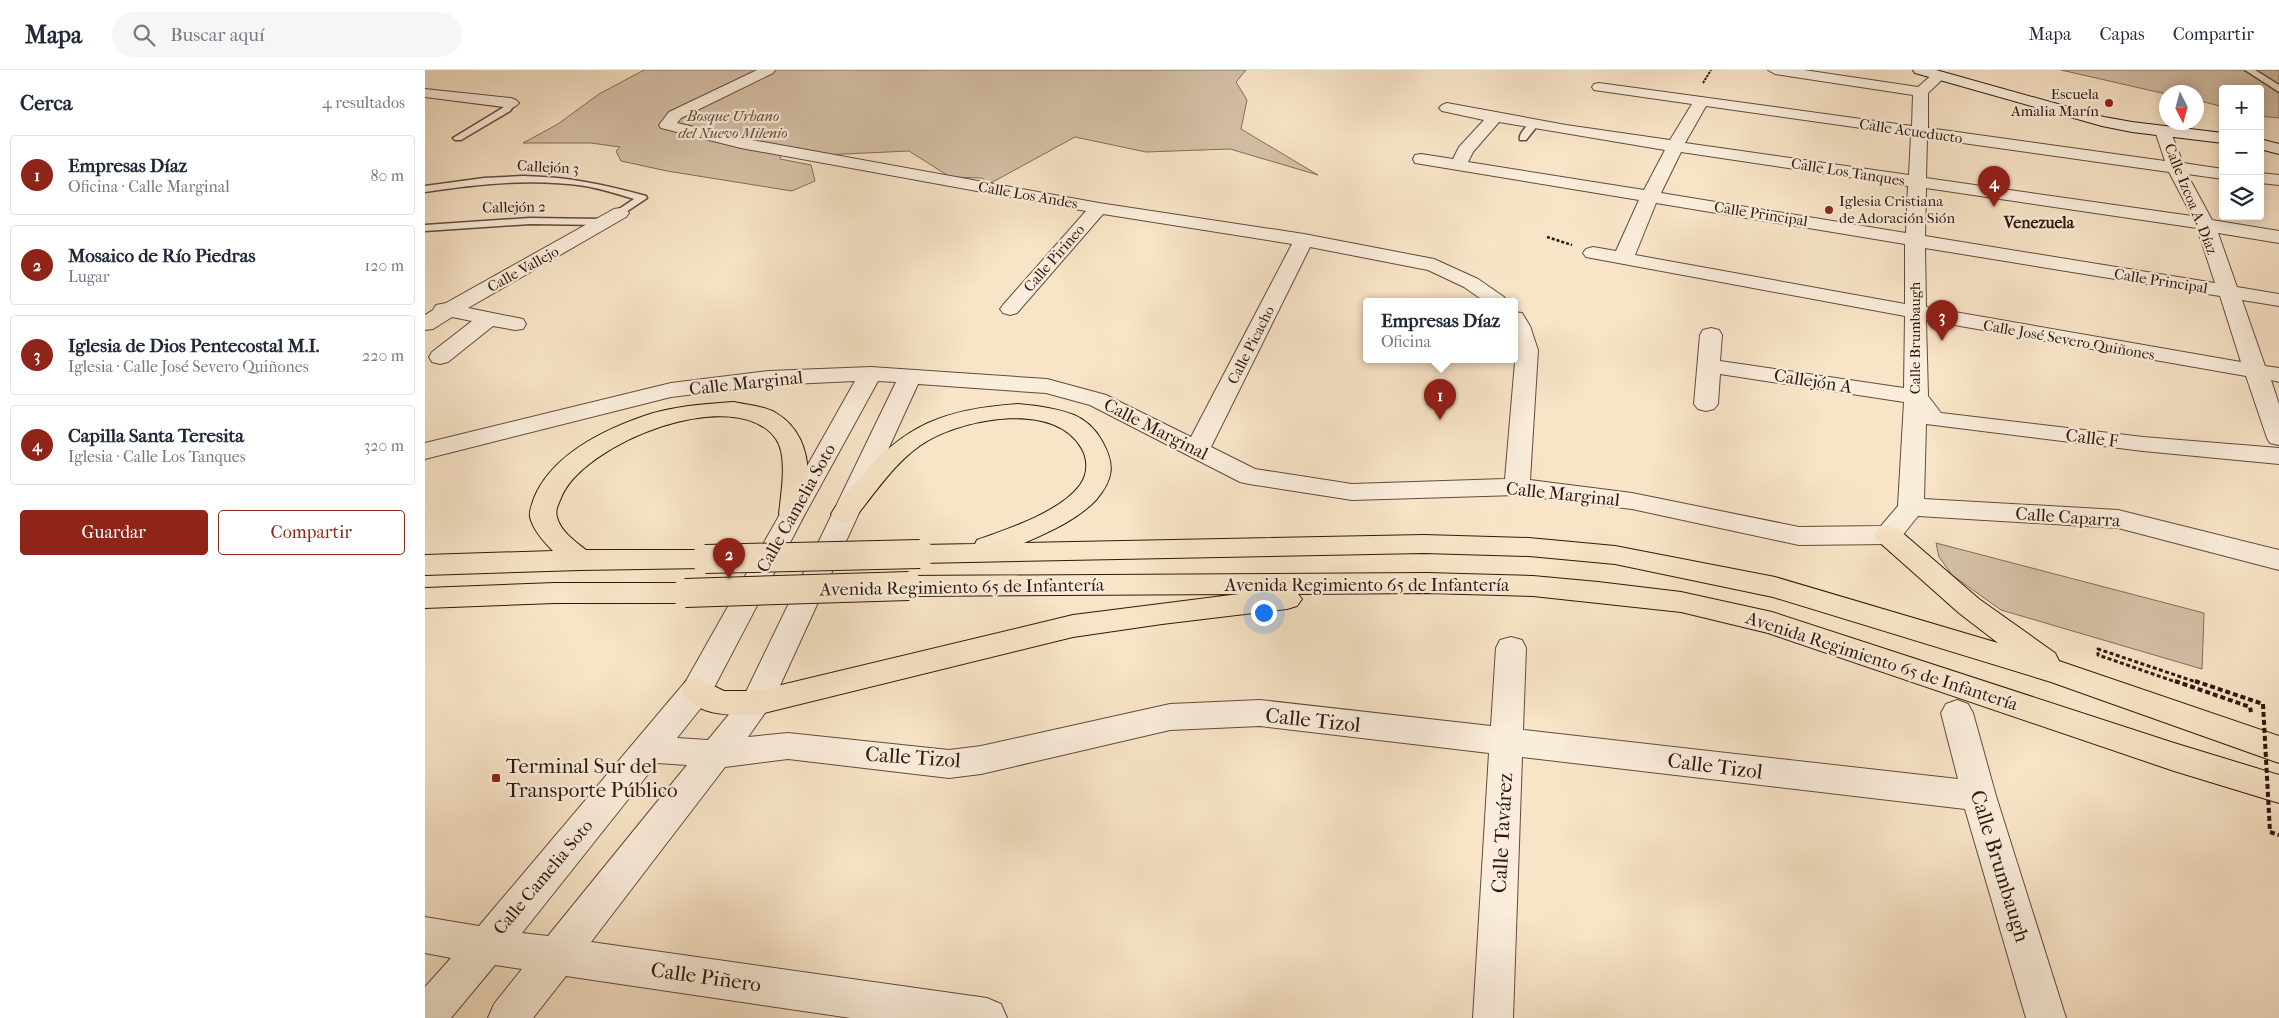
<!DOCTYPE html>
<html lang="es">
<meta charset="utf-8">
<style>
:root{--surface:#fff;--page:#f6f6f7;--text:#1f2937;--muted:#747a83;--line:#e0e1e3;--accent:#8f2418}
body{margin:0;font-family:"IM FELL French Canon",serif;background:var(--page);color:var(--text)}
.controls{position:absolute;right:15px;top:15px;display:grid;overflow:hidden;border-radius:5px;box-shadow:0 2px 12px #0003}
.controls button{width:45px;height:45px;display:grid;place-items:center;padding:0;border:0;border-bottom:1px solid var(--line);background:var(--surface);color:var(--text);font:25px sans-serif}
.compass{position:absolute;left:1734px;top:15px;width:45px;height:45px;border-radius:50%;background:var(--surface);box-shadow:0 2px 12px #0003;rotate:174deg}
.you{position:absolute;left:838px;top:542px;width:18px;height:18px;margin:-12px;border:4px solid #fff;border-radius:50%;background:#1a73e8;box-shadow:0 0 0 8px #1a73e833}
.badge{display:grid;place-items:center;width:32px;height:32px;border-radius:50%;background:var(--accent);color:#fff;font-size:16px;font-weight:700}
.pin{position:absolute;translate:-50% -41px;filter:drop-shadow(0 1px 2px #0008)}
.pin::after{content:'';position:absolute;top:26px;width:18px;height:15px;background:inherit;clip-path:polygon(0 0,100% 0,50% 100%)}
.popup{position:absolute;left:938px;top:228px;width:155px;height:65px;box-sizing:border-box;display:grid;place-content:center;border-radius:5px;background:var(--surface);filter:drop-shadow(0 1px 4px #0005);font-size:16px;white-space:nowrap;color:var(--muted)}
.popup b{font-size:19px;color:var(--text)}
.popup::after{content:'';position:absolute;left:50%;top:100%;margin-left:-10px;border:10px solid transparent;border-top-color:var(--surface)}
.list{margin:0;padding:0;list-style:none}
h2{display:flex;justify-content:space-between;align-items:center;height:65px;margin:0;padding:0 20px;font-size:21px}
h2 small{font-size:16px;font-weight:400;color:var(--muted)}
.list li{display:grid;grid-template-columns:32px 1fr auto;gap:15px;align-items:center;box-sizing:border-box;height:80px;margin:0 10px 10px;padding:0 10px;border:1px solid var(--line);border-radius:5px}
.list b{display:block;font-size:19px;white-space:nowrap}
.list p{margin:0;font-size:16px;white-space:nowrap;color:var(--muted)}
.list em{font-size:16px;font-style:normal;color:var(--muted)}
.actions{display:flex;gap:10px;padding:15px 20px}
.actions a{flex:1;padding:11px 0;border:1px solid var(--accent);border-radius:5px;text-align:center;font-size:18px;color:var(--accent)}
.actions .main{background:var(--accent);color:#fff}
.icon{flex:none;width:28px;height:28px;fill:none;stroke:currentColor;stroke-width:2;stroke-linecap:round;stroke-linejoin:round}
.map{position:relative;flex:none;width:1854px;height:948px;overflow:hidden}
header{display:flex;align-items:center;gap:30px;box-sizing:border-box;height:70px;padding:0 25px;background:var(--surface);border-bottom:1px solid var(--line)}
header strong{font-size:24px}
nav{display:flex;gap:28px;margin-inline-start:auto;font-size:18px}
.search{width:350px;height:45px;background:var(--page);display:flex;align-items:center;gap:12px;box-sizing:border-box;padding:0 18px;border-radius:28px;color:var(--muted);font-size:19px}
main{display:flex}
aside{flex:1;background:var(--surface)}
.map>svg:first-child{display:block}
.green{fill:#d6c1a8;stroke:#836c5c}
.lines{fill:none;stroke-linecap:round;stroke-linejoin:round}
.lane-casing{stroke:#624b3d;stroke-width:3}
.street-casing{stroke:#624b3d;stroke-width:2}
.secondary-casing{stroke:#30180f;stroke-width:2}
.highway-casing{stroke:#30180f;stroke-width:2}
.path-far3{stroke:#30180f;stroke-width:2;stroke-dasharray:2.5 1;stroke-linecap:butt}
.path-far2{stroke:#30180f;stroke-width:2.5;stroke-dasharray:3 2;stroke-linecap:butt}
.path-far1{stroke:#30180f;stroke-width:3;stroke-dasharray:4 2.5;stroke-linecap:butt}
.path{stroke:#30180f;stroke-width:4;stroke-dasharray:5 3;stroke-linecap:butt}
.lane{fill:#faeddb;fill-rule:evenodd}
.street{fill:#faeddb;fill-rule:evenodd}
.secondary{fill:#faeddb;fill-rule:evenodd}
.highway{fill:#f8e4c7;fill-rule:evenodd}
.highway-bridge-casing{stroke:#30180f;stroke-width:30;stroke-linecap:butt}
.path-bridge{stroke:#30180f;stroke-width:4;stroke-dasharray:5 3;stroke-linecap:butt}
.highway-bridge{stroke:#f8e4c7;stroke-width:28}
.poi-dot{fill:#8f2418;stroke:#faeddb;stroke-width:2}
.labels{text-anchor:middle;stroke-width:4.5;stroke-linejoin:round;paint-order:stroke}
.far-poi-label{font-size:15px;fill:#30180f;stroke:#faeddb;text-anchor:end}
.far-park-label{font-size:15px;font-style:italic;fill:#624b3d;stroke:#faeddb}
.far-street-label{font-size:15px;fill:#30180f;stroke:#faeddb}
.far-neighbourhood-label{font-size:16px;font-weight:bold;fill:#30180f;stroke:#faeddb}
.street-label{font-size:18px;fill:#30180f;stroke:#faeddb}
.near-street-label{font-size:21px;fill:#30180f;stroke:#faeddb}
.near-poi-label{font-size:21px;fill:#30180f;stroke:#faeddb;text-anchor:start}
</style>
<header>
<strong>Mapa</strong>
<div class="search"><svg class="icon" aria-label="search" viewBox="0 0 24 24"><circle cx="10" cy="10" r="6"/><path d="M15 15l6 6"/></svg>Buscar aquí</div>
<nav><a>Mapa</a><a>Capas</a><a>Compartir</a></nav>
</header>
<main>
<aside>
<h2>Cerca<small>4 resultados</small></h2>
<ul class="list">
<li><span class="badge">1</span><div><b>Empresas Díaz</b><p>Oficina · Calle Marginal</p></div><em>80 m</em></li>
<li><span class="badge">2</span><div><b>Mosaico de Río Piedras</b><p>Lugar</p></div><em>120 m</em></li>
<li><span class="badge">3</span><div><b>Iglesia de Dios Pentecostal M.I.</b><p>Iglesia · Calle José Severo Quiñones</p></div><em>220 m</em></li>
<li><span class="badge">4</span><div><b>Capilla Santa Teresita</b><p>Iglesia · Calle Los Tanques</p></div><em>320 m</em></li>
</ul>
<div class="actions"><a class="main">Guardar</a><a>Compartir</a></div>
</aside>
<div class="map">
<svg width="1854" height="948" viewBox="0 0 1854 948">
<rect width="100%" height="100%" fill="#f8e4c7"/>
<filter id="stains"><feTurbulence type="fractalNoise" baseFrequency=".004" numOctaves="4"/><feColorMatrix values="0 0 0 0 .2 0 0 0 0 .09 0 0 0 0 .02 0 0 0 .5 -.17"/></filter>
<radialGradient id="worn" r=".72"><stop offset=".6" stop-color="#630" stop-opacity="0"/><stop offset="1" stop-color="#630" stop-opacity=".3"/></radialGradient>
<!-- green -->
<g class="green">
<path d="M 219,0 L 821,0 L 811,12 L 822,30 L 816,59 L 893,105 L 805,79 L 721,82 L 650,67 L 566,113 L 556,108 L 525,107 L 484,81 L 398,85 L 356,82 L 355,89 L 386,95 L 390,111 L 367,121 L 242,101 L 196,91 L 191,81 L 195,77 L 166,73 L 98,73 L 133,54 L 174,24 Z"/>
<path d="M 1636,0 L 1854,0 L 1854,48 L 1835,46 L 1835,19 L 1798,19 L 1798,37 L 1772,30 L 1772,22 L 1741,24 Z"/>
<path d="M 1511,473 L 1779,543 L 1777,599 L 1576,540 L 1527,505 L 1514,487 Z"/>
</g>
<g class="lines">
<defs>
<g id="lane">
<path d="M 1820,0 L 1830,0 L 1854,15 L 1854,22 Z"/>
<path d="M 86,30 L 91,33 L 85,41 L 36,70 L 30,70 L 28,68 L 79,37 L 83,31 Z"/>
<path d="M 1108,52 L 1111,53 L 1113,55 L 1101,70 L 1095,70 C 1093,65 1102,54 1108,52 Z"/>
<path d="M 98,106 C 143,107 178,114 221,126 L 222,128 L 195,146 L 190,143 L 191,141 L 209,129 C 193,124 177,119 160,116 C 107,108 53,114 0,122 L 0,116 L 59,108 Z"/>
<path d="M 105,148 L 178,149 L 183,152 L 178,155 L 105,154 L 0,161 L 0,155 Z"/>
</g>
<g id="street">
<path d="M 332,0 L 350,0 L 348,3 L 256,48 L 252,53 L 316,68 L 674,133 L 879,164 L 1009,189 L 1053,209 L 1079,227 L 1082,231 L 1059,231 L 1039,217 L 1003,200 L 885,177 L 786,377 L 830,399 L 927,414 L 1080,409 L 1091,280 L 1089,273 L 1089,242 L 1097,243 L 1105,256 L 1113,280 L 1105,410 L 1207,423 L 1374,457 L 1456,456 L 1473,436 L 1479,332 L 1295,304 L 1293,334 L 1289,339 L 1281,341 L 1273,339 L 1269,334 L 1275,265 L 1278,260 L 1286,258 L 1294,260 L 1297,265 L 1295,291 L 1479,318 L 1480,246 L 1161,187 L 1158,183 L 1161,179 L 1168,177 L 1191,181 L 1214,130 L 990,93 L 988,89 L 990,85 L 996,84 L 1028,89 L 1034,77 L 1059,50 L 1017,41 L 1014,38 L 1017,35 L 1022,33 L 1141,55 L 1245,70 L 1267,34 L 1169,20 L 1167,17 L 1169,14 L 1174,13 L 1487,56 L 1488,25 L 1350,4 L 1343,0 L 1379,0 L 1493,17 L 1509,3 L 1514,2 L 1521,6 L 1503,23 L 1503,58 L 1740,91 L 1730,61 L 1732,58 L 1744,58 L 1758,93 L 1798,99 L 1798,109 L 1762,104 L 1787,150 L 1854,161 L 1854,173 L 1793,163 L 1812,217 L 1854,224 L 1854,236 L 1817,230 L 1840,296 L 1854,298 L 1854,312 L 1846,310 L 1854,334 L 1854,375 L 1845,373 L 1842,368 L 1821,306 L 1501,250 L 1503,326 L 1516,343 L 1718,367 L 1854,378 L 1854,394 L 1718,381 L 1501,354 L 1499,429 L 1693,440 L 1854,480 L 1854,500 L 1693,458 L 1493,446 L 1473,471 L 1463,474 L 1374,475 L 1207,439 L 1092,425 L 927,430 L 824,414 L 815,412 L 665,335 L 621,323 L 493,314 L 347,633 L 323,667 L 363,663 L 524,680 L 556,676 L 745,634 L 835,630 L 1066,656 L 1071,578 L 1075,570 L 1086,567 L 1097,570 L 1101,578 L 1098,660 L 1533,709 L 1516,643 L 1521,634 L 1532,630 L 1543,634 L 1548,643 L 1571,726 L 1641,948 L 1601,948 L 1540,739 L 1097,687 L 1088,948 L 1048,948 L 1064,683 L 835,656 L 745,660 L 556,704 L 524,708 L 363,689 L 300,697 L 166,872 L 562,928 L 576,934 L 582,948 L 426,948 L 141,906 L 108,948 L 63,948 L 69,934 L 97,899 L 70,895 L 26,948 L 0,948 L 0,917 L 26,888 L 0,883 L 0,847 L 54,856 L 261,611 L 430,311 L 344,315 L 246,327 L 0,389 L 0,373 L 246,313 L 344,301 L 446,297 L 622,309 L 681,325 L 766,367 L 867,174 L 678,144 L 592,243 L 585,245 L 578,243 L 575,239 L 578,235 L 661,141 L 316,78 L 236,58 L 234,55 L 244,42 ZM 1281,36 L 1486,65 L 1484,105 L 1260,73 ZM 1074,52 L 1240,80 L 1219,120 L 1043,92 L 1048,82 ZM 1502,68 L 1744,102 L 1767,146 L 1501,108 ZM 1256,82 L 1483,116 L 1481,163 L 1236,123 ZM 1501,118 L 1772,158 L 1790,213 L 1500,166 ZM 1231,133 L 1480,174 L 1480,234 L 1210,185 ZM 1500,178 L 1795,226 L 1816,292 L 1501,237 ZM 453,311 L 471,312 L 319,626 L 283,670 L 252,668 L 283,629 L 380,444 ZM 232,693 L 262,695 L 123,866 L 97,863 Z"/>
<path d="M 0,19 L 86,28 L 91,30 L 94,33 L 91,36 L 86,38 L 0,27 Z"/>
<path d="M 1835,103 L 1854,105 L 1854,115 L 1835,113 Z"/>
<path d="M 195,138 L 201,139 L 204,143 L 201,147 L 43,238 L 98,249 L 101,254 L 98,259 L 90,260 L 68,256 L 23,292 L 15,294 L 7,292 L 4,287 L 7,282 L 47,251 L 27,247 L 8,259 L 0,260 L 0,245 L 8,240 L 11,235 L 21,233 L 189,139 Z"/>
</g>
<g id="secondary">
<path d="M 1488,0 L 1511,0 L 1679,47 L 1707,52 L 1798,63 L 1798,73 L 1707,62 L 1677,56 L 1490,3 Z"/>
<path d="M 1835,69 L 1854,74 L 1854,84 L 1835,79 Z"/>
</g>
<g id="highway">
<path d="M 309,332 C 322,335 340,336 351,343 C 376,358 384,384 383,413 C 382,425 383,440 376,450 L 367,453 L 358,450 L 354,444 C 356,424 363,386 351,369 C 311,312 157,373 136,428 C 133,435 130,440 132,447 C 135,461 151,472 161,480 L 280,480 L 290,482 L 294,489 L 290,496 L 280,498 L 155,500 L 0,505 L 0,485 L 128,481 C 119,472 108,460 105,447 C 104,440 107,435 109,428 C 127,385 176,361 219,346 C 248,336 279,334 309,332 Z"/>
<path d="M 593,334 C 613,336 631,338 649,345 C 661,350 671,360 677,371 C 690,394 689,409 671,430 C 652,450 624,462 599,473 L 999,465 L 1104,468 L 1190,476 L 1350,507 L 1573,573 L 1534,543 L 1453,471 L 1449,465 L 1453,459 L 1463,456 L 1473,459 L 1554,529 L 1630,583 L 1634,591 L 1854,666 L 1854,693 L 1626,612 L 1348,527 L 1190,494 L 1104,486 L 999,483 L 495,493 L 485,491 L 481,484 L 485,477 L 495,475 L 550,474 L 552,470 C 583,459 635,442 655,415 C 663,404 663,390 657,379 C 631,331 543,348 504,370 C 472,388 451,422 428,450 L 419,453 L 410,450 L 406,444 C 413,432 423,422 432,411 C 480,354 520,339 593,334 Z"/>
<path d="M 1002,503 L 1108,506 L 1173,512 L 1256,522 L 1347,542 L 1749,673 L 1854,705 L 1854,733 L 1749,701 L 1343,563 L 1256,542 L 1108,526 L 1002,523 L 873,524 L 877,529 L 872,536 L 862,539 L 737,554 L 648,567 L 331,645 C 304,645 271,647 256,620 L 261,611 L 272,608 L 299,621 L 331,621 L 648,545 L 814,524 L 484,526 L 474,523 L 470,516 L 474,509 L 484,506 Z"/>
<path d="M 130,513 L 260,513 L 270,516 L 274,523 L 270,530 L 260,533 L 130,533 L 0,538 L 0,518 Z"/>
</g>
</defs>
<!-- lane casing -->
<use href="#lane" class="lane-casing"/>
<!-- street casing -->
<use href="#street" class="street-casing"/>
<!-- secondary casing -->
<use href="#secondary" class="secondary-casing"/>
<!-- highway casing -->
<use href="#highway" class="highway-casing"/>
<!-- path-far3 -->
<path class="path-far3" d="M 1278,13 L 1286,0"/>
<!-- path-far2 -->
<path class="path-far2" d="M 1122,167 L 1147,175"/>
<!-- path-far1 -->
<path class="path-far1" d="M 1754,613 L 1673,585 L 1673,579 L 1774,613"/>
<!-- path -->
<g class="path">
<path d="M 1750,611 L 1825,637 L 1826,642"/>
<path d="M 1770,611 L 1838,634"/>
<path d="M 1845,762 L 1854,765"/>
</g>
<!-- lane -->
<use href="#lane" class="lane"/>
<!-- street -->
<use href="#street" class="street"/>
<!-- secondary -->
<use href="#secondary" class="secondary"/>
<!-- highway -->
<use href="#highway" class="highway"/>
<defs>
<g id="highway-bridge">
<path d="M 280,489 L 495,484"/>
<path d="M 260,523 L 484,516"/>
</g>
</defs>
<!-- highway-bridge casing -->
<use href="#highway-bridge" class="highway-bridge-casing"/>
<!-- path-bridge -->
<path class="path-bridge" d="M 1838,634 L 1845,762"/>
<!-- highway-bridge -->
<use href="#highway-bridge" class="highway-bridge"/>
</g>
<!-- markers -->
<g class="poi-dot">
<circle cx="1684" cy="33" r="5"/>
<circle cx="1404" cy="140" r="5"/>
<rect x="66" y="703" width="10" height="10" rx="2.5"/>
</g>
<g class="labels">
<!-- far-poi labels -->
<g class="far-poi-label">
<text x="1674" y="29">Escuela<tspan x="1674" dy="17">Amalia Marín</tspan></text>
<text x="1414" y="136" text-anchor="start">Iglesia Cristiana<tspan x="1414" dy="17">de Adoración Sión</tspan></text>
</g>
<!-- far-park labels -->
<g class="far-park-label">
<text x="308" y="51">Bosque Urbano<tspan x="308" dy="17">del Nuevo Milenio</tspan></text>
</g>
<!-- far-street labels -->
<g class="far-street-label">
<text transform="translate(1486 61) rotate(8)" y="5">Calle Acueducto</text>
<text transform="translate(123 97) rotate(3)" y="5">Callejón 3</text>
<text transform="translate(1423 102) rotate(9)" y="5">Calle Los Tanques</text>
<text transform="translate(603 125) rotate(10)" y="5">Calle Los Andes</text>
<text transform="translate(1766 129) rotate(68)" y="5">Calle Izcoa A. Díaz</text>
<text transform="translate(89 137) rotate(-1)" y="5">Callejón 2</text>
<text transform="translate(1336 144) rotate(9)" y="5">Calle Principal</text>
<text transform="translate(629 188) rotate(-49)" y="5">Calle Pirineo</text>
<text transform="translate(98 199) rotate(-29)" y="5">Calle Vallejo</text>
<text transform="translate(1736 211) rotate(9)" y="5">Calle Principal</text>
<text transform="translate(1490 268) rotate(-90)" y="5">Calle Brumbaugh</text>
<text transform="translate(1644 270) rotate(10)" y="5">Calle José Severo Quiñones</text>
<text transform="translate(826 275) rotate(-63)" y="5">Calle Picacho</text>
</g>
<!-- far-neighbourhood labels -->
<g class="far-neighbourhood-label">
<text x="1614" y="158">Venezuela</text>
</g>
<!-- street labels -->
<g class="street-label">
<text transform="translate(1388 311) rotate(9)" y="6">Callejón A</text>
<text transform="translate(321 313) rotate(-6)" y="6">Calle Marginal</text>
<text transform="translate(731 359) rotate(27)" y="6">Calle Marginal</text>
<text transform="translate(1667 368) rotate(7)" y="6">Calle F</text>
<text transform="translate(1138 424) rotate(6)" y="6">Calle Marginal</text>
<text transform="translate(371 438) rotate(-61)" y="6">Calle Camelia Soto</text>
<text transform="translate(1643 447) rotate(4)" y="6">Calle Caparra</text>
<text x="942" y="521">Avenida Regimiento 65 de Infantería</text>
<text transform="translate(537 517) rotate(-1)" y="6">Avenida Regimiento 65 de Infantería</text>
<text transform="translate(1457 591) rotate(18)" y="6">Avenida Regimiento 65 de Infantería</text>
<text transform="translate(118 807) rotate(-50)" y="6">Calle Camelia Soto</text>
</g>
<!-- near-street labels -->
<g class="near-street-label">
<text transform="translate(888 650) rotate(6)" y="7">Calle Tizol</text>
<text transform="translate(488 687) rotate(4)" y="7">Calle Tizol</text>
<text transform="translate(1290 696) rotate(7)" y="7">Calle Tizol</text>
<text transform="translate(1077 763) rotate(-87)" y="7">Calle Tavárez</text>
<text transform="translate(1575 796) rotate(73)" y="7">Calle Brumbaugh</text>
<text transform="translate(281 907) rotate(8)" y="7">Calle Piñero</text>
</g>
<!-- near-poi labels -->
<g class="near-poi-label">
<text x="81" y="703">Terminal Sur del<tspan x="81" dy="24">Transporte Público</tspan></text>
</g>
</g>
<rect width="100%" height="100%" filter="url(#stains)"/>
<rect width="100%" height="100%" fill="url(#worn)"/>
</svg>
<div class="controls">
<button>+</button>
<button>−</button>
<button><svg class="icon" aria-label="layers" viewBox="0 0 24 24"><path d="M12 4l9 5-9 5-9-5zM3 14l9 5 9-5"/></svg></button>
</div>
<svg class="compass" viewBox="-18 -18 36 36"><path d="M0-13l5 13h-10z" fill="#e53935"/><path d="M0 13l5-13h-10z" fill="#747a83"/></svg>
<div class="you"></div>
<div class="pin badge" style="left:1015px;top:350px">1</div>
<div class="popup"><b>Empresas Díaz</b>Oficina</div>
<div class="pin badge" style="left:304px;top:509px">2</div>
<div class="pin badge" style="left:1517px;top:271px">3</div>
<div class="pin badge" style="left:1569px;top:137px">4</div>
</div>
</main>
